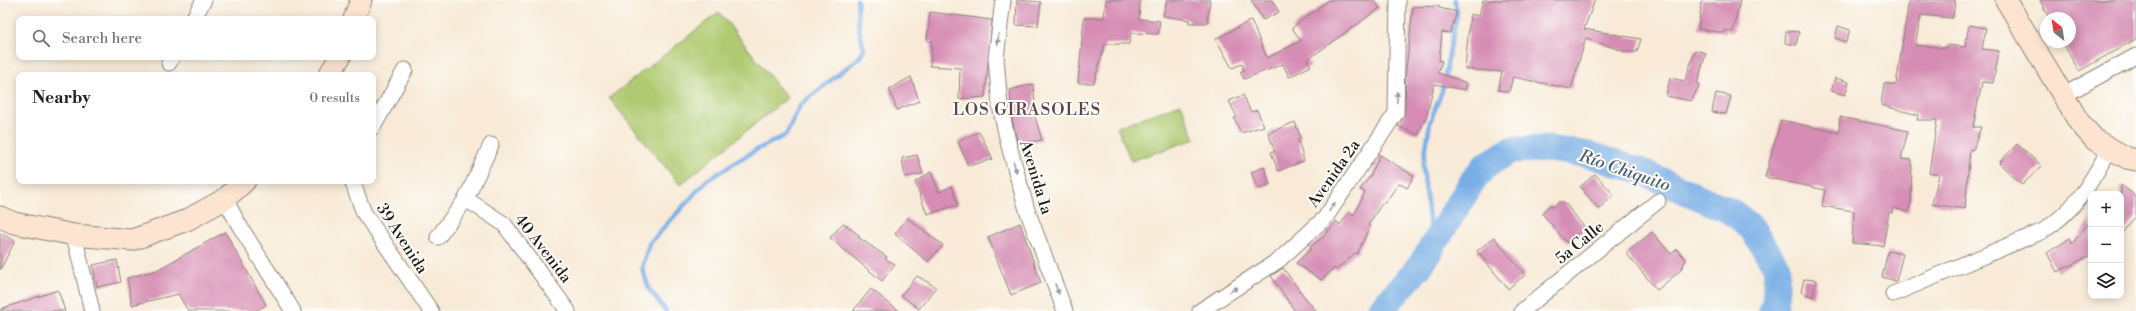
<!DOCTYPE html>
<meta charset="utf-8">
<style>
:root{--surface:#fff;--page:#f2f2f2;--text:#222;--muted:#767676;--line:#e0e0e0}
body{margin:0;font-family:"Libre Bodoni",serif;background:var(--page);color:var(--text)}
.controls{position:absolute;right:12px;bottom:12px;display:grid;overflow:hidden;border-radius:8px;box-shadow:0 2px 10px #0003}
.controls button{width:36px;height:36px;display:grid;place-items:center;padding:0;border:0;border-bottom:1px solid var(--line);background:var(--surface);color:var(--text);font:20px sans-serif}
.compass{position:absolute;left:2040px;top:12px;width:36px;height:36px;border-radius:50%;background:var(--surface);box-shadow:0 2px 10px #0003;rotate:330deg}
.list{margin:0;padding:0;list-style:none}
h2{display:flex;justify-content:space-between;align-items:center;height:52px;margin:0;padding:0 16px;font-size:17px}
h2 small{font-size:13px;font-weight:400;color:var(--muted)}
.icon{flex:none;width:22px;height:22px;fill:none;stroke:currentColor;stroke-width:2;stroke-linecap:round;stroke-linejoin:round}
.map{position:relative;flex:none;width:2136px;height:311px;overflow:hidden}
.search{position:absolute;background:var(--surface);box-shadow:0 2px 10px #0003;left:16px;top:16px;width:360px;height:44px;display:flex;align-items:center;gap:10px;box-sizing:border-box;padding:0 14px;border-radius:8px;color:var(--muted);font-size:15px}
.panel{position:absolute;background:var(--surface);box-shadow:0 2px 10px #0003;left:16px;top:72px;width:360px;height:112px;border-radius:8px}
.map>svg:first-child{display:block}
.grass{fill:#afca71;stroke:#667346}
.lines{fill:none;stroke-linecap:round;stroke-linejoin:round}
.stream{stroke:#77aee6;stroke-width:4.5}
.river{stroke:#77aee6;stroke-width:27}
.building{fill:#d68cb4}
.street-casing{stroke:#8a837a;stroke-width:17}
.secondary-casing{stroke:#8a837a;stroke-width:23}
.street{stroke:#fff;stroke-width:15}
.secondary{stroke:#fde4d1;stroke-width:21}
.oneway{fill:#999}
.labels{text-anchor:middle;stroke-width:4;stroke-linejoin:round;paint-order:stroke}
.street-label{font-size:16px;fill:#1c1c1c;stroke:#fdfcf7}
.neighbourhood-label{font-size:17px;letter-spacing:1px;fill:#5d4351;stroke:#fdfcf7}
.water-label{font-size:17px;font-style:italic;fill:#455e77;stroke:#fdfcf7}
</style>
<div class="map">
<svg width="2136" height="311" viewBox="0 0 2136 311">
<rect width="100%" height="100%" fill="#fdfcf7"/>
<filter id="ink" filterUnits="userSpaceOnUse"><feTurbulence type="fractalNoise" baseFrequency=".025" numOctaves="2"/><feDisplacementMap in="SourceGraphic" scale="8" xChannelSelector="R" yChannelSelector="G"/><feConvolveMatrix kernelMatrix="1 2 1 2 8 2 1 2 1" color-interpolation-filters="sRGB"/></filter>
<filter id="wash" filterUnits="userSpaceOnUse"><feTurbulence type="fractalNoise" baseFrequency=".012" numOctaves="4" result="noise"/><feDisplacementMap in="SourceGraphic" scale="16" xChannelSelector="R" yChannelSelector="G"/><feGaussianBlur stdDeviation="0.9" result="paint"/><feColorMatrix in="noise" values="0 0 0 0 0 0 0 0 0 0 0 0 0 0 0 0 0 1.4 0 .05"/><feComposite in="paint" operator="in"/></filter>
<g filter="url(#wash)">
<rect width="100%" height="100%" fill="#f8ead7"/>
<!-- grass -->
<g class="grass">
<path d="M 719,12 L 787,98 L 680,185 L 609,98 Z"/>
<path d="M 1181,104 L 1195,139 L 1131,161 L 1117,127 Z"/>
</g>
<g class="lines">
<!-- stream -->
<g class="stream">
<path d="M 1432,246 L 1423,167 L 1430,122 L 1442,91 L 1450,48 L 1457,14 L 1455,0"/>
<path d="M 666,311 L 649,289 L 642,268 L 649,244 L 707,180 L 756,150 L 786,135 L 800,105 L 860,57 L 864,48 L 859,30 L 857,0"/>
</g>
<!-- river -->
<path class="river" d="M 1380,311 L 1420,266 L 1474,179 L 1485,166 L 1511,150 L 1549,149 L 1591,155 L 1640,171 L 1732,212 L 1751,227 L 1777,268 L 1775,306 L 1771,311"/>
</g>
<g id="blocks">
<!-- building -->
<g class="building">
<path d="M 1017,0 L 1041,2 L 1038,26 L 1016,25 Z"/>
<path d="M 1106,0 L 1140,0 L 1139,19 L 1160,21 L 1158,34 L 1131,33 L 1129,44 L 1105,44 L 1094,83 L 1078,83 L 1084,18 L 1104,18 Z"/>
<path d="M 1167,0 L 1210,0 L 1207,23 L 1189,23 L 1189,20 L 1163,16 Z"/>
<path d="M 1251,0 L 1272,0 L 1279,12 L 1263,20 Z"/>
<path d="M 1329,0 L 1374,0 L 1380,8 L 1307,60 L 1311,66 L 1289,77 L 1283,64 L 1244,79 L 1240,72 L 1244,70 L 1242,64 L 1232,68 L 1216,39 L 1251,20 L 1267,58 L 1301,41 L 1292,28 Z"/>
<path d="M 1483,0 L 1595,0 L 1584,29 L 1641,39 L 1637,52 L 1626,52 L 1586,38 L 1571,89 L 1513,77 L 1509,92 L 1498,90 L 1502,72 L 1465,69 L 1470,14 L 1479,16 Z"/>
<path d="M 1702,0 L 1740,0 L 1733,32 L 1726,30 L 1725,33 L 1698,29 Z"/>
<path d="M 1909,0 L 1955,0 L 1953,18 L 1921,15 L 1915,45 L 1946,48 L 1947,45 L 1965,47 L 1969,25 L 1986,28 L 1982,49 L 1999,51 L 1993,83 L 1982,82 L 1973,127 L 1981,127 L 1973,150 L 1970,149 L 1965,209 L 1932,204 L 1939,175 L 1929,173 L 1937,120 L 1917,120 L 1918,115 L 1881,105 L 1884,83 L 1896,85 Z"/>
<path d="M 2040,0 L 2136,0 L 2136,39 L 2079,71 L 2062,42 L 2070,42 L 2070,18 L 2049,18 Z"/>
<path d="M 1439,6 L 1439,8 L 1457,12 L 1450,33 L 1442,32 L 1439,61 L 1442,61 L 1438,73 L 1467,83 L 1465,90 L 1434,84 L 1427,115 L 1418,135 L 1398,126 L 1405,113 L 1406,70 L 1413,7 Z"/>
<path d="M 930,12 L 992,20 L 985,97 L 959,99 L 960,68 L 930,66 L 932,41 L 927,41 Z"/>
<path d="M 1838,26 L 1850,30 L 1846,42 L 1835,38 Z"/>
<path d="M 1786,31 L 1799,32 L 1796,45 L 1785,43 Z"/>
<path d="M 1695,50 L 1706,53 L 1697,84 L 1700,84 L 1691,101 L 1666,96 L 1670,78 L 1685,81 Z"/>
<path d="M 911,77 L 919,101 L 897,110 L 889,89 Z"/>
<path d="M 1835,78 L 1849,82 L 1845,95 L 1831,91 Z"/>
<path d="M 1033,84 L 1036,110 L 1033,110 L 1042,140 L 1018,144 L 1012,120 L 1010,90 Z"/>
<path d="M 1716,93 L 1731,96 L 1726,114 L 1712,112 Z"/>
<path d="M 1243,95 L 1251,112 L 1257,110 L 1264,126 L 1241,133 L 1234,118 L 1237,117 L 1229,101 Z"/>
<path d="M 1840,117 L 1908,131 L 1901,159 L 1912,160 L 1911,202 L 1908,212 L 1893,208 L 1892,213 L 1889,212 L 1883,246 L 1852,243 L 1854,211 L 1822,206 L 1825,190 L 1765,177 L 1781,120 L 1839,133 Z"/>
<path d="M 1295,122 L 1301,139 L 1298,140 L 1304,161 L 1278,171 L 1271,152 L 1275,151 L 1268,133 Z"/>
<path d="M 979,132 L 993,159 L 968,166 L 958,141 Z"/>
<path d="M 2017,144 L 2042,166 L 2022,185 L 1999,163 Z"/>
<path d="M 917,155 L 923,174 L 905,177 L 902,158 Z"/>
<path d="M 1380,155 L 1414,176 L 1407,188 L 1399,183 L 1385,203 L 1383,202 L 1368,225 L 1370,226 L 1357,254 L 1355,253 L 1336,270 L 1334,268 L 1321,280 L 1296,263 L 1311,249 L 1310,247 L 1324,236 L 1336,221 L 1340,225 L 1349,212 L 1354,215 L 1365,192 L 1360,190 L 1371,175 Z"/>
<path d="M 1264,167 L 1270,184 L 1258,189 L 1251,172 Z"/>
<path d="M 931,172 L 939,192 L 952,186 L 958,205 L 927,214 L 915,182 Z"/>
<path d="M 1595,174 L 1614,195 L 1599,209 L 1580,187 Z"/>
<path d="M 2121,185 L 2136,196 L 2136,216 L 2121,234 Z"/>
<path d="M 1559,202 L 1564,202 L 1585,228 L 1567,243 L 1542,213 L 1550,205 L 1553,207 Z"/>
<path d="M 907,218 L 943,245 L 928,262 L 895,234 Z"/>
<path d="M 2091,220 L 2091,255 L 2057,272 L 2047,253 L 2069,239 L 2072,244 Z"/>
<path d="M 843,223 L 859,235 L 858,237 L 887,257 L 885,259 L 895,264 L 882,281 L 830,238 Z"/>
<path d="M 1020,223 L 1041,283 L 1011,295 L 988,237 Z"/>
<path d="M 225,232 L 266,305 L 255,311 L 188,311 L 178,294 L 132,305 L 127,278 L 157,270 Z"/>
<path d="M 1652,232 L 1671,254 L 1677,249 L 1686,260 L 1680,271 L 1657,290 L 1626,253 Z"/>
<path d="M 0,233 L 15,241 L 0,270 Z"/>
<path d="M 1494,237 L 1525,275 L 1508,289 L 1477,251 Z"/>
<path d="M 1888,251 L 1903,254 L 1896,281 L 1882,277 Z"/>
<path d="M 117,260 L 121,282 L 97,287 L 93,265 Z"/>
<path d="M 1283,268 L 1303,295 L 1316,311 L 1295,311 L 1271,276 Z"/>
<path d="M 917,276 L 936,287 L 919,309 L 901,295 Z"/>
<path d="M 1804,279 L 1816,280 L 1813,297 L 1801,292 Z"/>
<path d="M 871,289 L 899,311 L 853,311 Z"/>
<path d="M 58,290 L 65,311 L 1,311 L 1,309 Z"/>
</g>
</g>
</g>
<g filter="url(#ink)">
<use href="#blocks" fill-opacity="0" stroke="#8a837a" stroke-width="1"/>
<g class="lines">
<defs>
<g id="street">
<path d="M 1003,0 L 996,58 L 1000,106 L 1009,146 L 1027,210 L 1065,311"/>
<path d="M 193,19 L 204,0"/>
<path d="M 169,63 L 172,57"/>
<path d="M 2062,96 L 2136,56"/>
<path d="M 373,127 L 405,70"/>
<path d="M 352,181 L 364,213 L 431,311"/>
<path d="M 225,199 L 239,225 L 293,311"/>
<path d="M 466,199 L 504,224 L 568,311"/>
<path d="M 74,235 L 92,311"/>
<path d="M 438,237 L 466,199 L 491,145"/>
<path d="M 1893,294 L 2043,231 C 2078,208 2089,184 2110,149"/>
<path d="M 1200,311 L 1279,260 L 1325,218 L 1396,113 L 1398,0"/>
<path d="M 1522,311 L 1658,201"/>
</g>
<g id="secondary">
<path d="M 2006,0 L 2079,122 L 2095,140 L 2127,158 L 2136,160"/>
<path d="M 354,19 L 361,0"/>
<path d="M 329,75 L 340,57"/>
<path d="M 0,217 L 14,223 L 74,235 L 132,240 L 187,220 L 225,199 L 245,181"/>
</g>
</defs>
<!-- street casing -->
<use href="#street" class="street-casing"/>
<!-- secondary casing -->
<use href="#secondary" class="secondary-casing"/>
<!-- street -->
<use href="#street" class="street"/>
<!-- secondary -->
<use href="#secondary" class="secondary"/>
</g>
<!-- one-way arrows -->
<defs><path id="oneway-solid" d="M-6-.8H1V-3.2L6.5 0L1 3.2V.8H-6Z"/></defs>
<g class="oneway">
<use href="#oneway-solid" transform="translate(998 39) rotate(96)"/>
<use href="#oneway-solid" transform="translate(1397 97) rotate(-88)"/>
<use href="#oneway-solid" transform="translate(1015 167) rotate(74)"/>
<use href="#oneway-solid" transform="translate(1332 207) rotate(-56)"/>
<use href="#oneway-solid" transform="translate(1057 289) rotate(69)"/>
<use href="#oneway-solid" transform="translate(1233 290) rotate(-33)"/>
</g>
</g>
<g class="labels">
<!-- street labels -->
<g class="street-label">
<text transform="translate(1333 173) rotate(-55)" y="6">Avenida 2a</text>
<text transform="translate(1037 177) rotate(73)" y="6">Avenida 1a</text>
<text transform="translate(403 238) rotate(57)" y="6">39 Avenida</text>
<text transform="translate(1579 242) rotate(-39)" y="6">5a Calle</text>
<text transform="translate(544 248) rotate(52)" y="6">40 Avenida</text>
</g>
<!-- neighbourhood labels -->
<g class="neighbourhood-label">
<text x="1027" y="115">LOS GIRASOLES</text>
</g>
<!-- water labels -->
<g class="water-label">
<text transform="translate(1625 170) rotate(19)" y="6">Río Chiquito</text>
</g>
</g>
</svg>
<div class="controls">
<button>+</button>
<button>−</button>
<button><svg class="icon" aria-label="layers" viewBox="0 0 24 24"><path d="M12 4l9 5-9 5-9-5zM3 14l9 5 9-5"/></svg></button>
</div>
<svg class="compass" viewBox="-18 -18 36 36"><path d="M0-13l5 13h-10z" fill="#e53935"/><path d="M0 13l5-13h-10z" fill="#767676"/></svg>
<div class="search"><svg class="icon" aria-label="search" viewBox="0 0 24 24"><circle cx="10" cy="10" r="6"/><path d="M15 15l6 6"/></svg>Search here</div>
<section class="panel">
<h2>Nearby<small>0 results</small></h2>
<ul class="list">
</ul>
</section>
</div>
